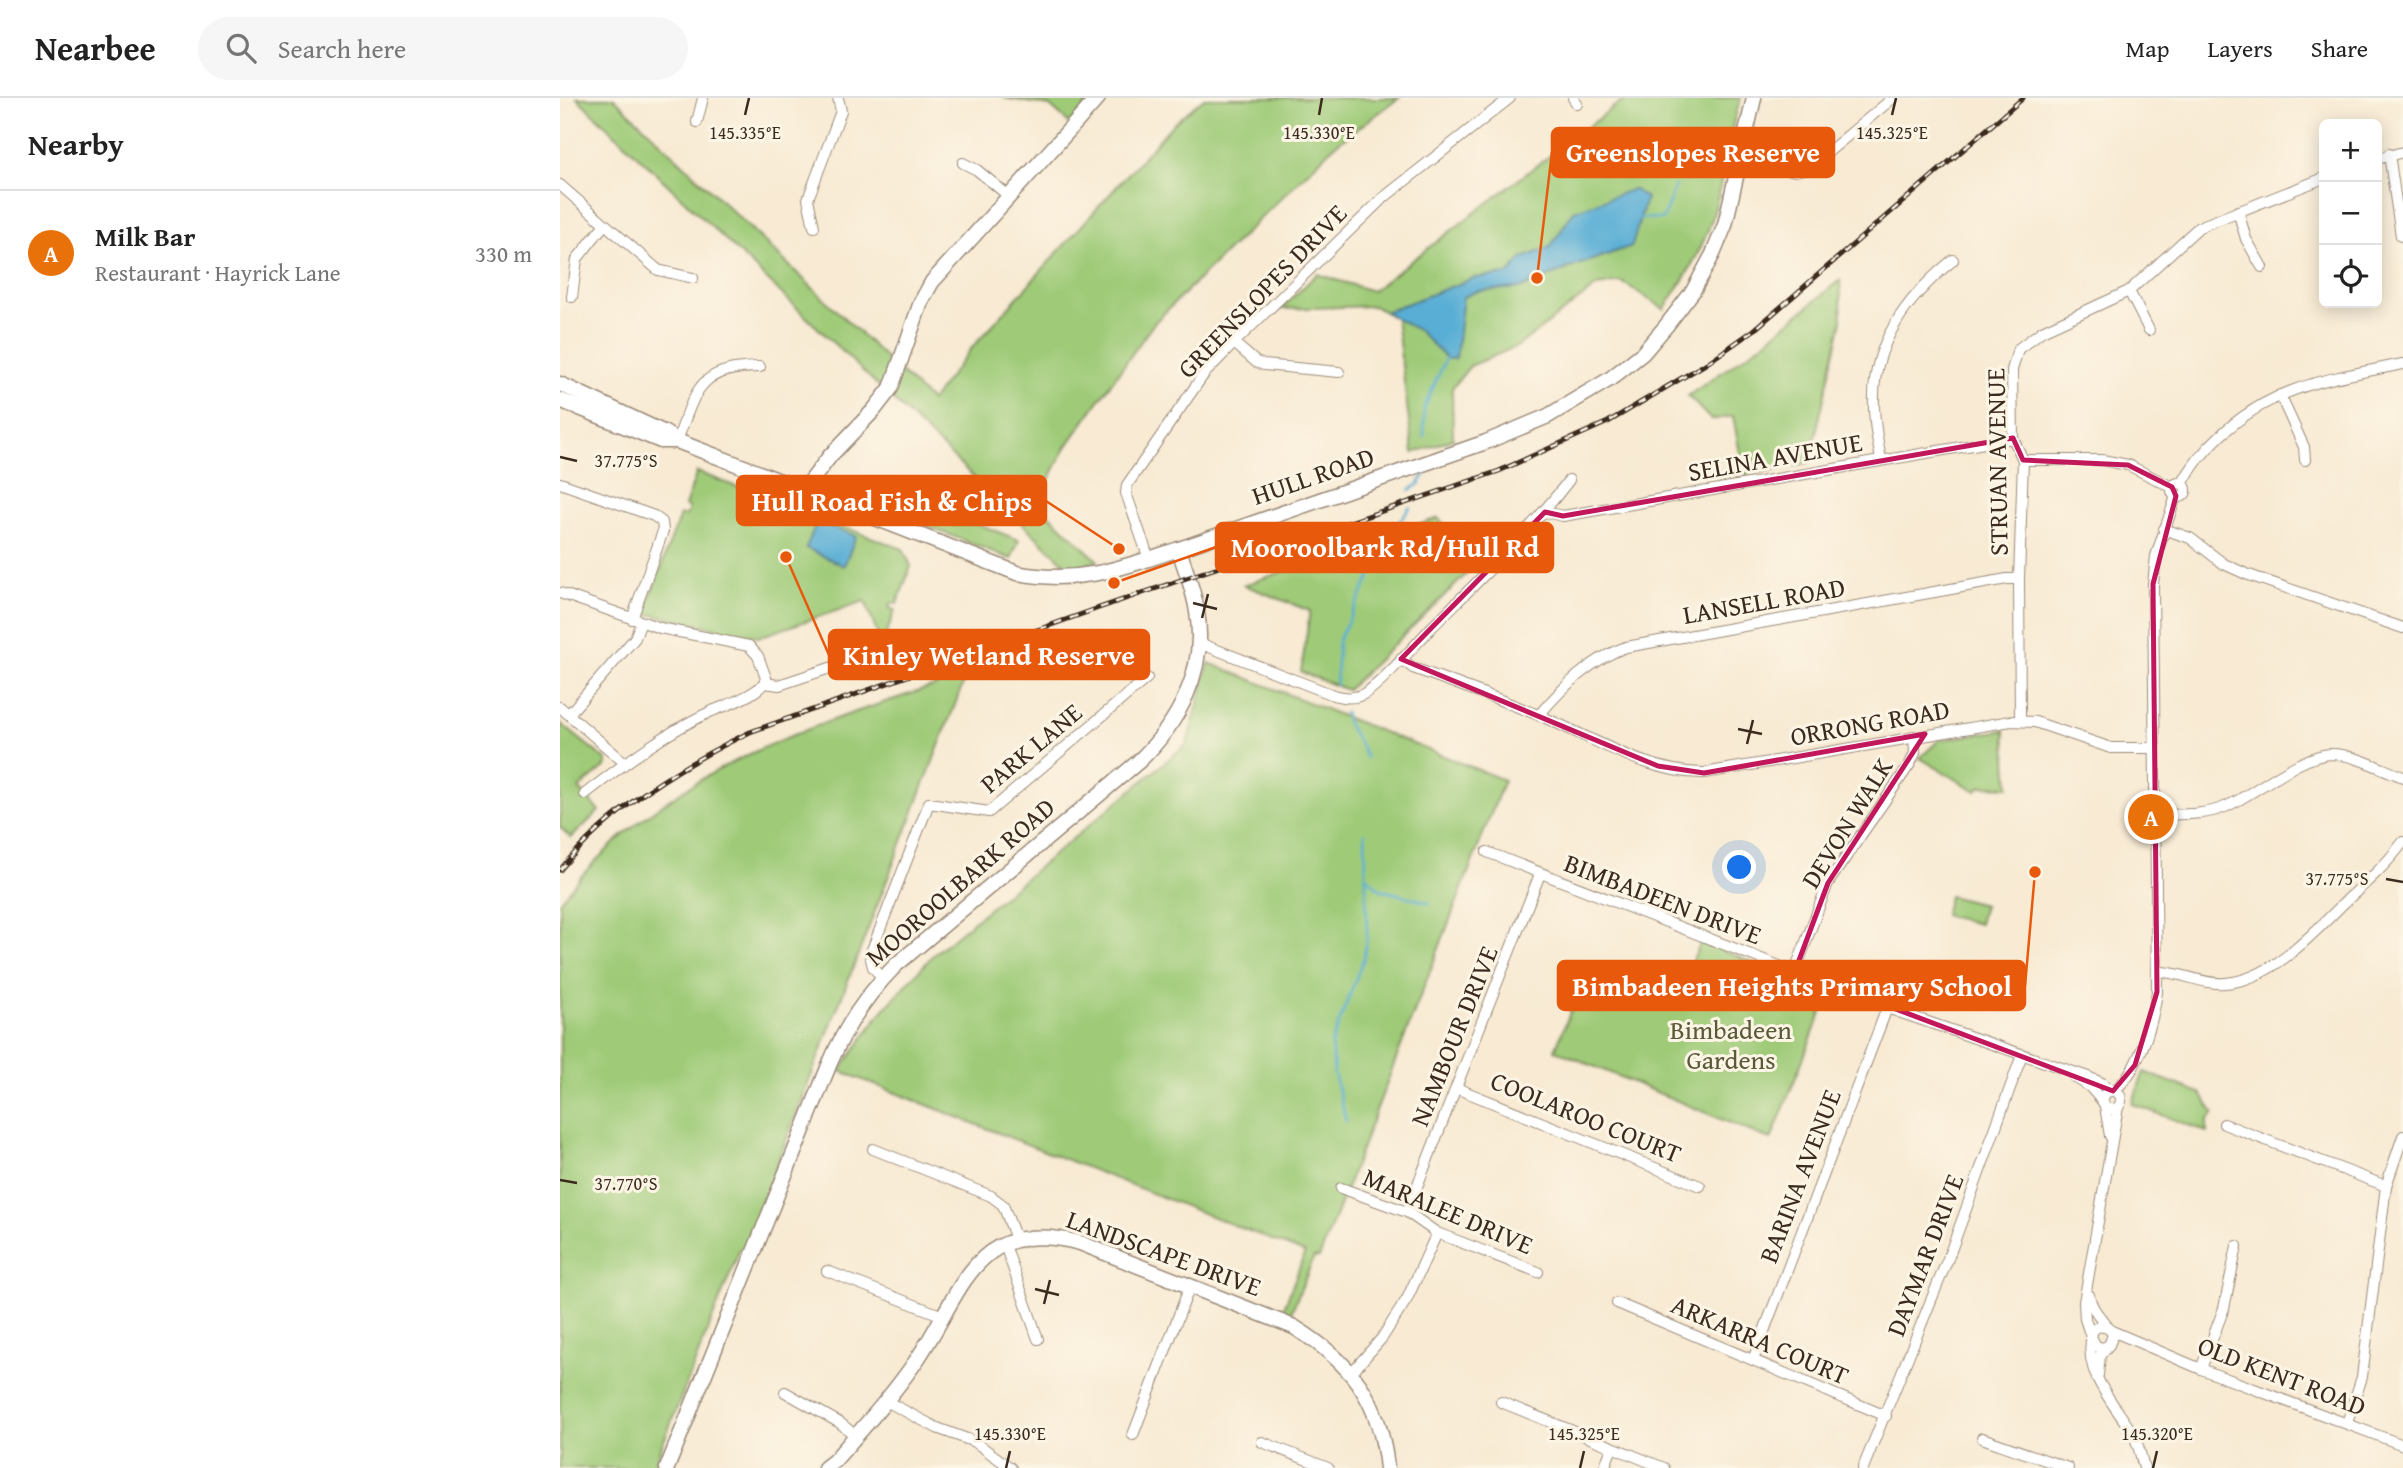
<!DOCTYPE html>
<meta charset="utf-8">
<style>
:root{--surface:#fff;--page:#f6f6f6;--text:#222;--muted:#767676;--line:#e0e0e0;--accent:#111827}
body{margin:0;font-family:"Gentium Book Plus",serif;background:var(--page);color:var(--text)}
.controls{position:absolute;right:21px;top:21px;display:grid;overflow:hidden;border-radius:10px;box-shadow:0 4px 18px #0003}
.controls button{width:63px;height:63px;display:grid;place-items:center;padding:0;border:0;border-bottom:2px solid var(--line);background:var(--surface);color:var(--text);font:35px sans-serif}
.you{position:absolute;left:1180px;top:770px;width:24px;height:24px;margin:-18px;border:5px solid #fff;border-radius:50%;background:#1a73e8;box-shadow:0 0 0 10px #1a73e833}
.badge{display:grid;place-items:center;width:46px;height:46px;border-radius:50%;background:var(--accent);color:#fff;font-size:23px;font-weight:700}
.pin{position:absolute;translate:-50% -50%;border:4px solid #fff;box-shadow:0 2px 7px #0006}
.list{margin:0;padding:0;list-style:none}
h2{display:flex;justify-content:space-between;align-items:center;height:91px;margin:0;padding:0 28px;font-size:30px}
h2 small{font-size:23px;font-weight:400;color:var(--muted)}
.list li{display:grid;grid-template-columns:46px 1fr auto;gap:21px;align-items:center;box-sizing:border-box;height:126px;padding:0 28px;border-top:2px solid var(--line)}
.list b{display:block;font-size:26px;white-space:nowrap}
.list p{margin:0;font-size:23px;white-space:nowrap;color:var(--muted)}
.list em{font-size:23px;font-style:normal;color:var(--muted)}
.icon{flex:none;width:38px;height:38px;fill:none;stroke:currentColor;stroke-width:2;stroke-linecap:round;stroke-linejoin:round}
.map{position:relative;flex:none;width:1843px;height:1370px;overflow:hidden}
header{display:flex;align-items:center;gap:42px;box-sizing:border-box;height:98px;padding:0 35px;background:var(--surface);border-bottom:2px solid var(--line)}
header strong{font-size:33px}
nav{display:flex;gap:38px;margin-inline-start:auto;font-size:24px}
.search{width:490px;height:63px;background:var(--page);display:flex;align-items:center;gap:18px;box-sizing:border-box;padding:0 24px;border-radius:38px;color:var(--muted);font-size:26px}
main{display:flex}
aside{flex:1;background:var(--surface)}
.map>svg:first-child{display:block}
.green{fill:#9fcb78;stroke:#6d7a4b;stroke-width:2}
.water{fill:#59aed5;stroke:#4a6c7a;stroke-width:2}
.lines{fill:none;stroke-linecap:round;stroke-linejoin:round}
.stream{stroke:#59aed5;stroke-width:2.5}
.street-casing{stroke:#9a8a78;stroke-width:12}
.secondary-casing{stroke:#9a8a78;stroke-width:17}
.primary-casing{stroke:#9a8a78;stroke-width:17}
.street{stroke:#fff;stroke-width:10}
.secondary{stroke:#fff;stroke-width:14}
.primary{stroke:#fff;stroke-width:14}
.rail-casing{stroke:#3b2a1e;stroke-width:5}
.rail{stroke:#fcf5e5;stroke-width:2.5;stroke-dasharray:8;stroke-linecap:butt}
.marked{fill:none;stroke:#c2185b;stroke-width:5;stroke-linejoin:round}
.ticks{fill:none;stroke:#3b2a1e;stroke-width:2.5}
.labels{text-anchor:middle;stroke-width:6;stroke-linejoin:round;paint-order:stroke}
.street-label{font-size:26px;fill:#3b2a1e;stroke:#fcf5e5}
.park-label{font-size:26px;fill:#595a39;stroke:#fcf5e5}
.ticks-label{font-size:18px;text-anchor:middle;fill:#3b2a1e;stroke:#fcf5e5;stroke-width:6;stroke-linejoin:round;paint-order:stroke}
.leader{fill:none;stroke:#e8590c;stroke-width:2.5}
.callout-dot{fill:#e8590c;stroke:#fcf5e5;stroke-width:2.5}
.callout{fill:#e8590c;stroke:#e8590c;stroke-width:2.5}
.callout-label{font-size:28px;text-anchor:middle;font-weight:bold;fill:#fff}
</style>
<header>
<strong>Nearbee</strong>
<div class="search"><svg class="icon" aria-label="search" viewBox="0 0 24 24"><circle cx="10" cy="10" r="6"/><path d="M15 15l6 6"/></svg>Search here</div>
<nav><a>Map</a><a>Layers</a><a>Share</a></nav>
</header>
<main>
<aside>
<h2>Nearby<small></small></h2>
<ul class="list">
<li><span class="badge" style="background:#e8710a">A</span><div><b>Milk Bar</b><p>Restaurant · Hayrick Lane</p></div><em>330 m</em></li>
</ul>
</aside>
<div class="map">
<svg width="1843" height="1370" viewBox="0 0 1843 1370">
<rect width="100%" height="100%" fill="#fcf5e5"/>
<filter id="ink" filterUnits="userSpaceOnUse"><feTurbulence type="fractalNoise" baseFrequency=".0143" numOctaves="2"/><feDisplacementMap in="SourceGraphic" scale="14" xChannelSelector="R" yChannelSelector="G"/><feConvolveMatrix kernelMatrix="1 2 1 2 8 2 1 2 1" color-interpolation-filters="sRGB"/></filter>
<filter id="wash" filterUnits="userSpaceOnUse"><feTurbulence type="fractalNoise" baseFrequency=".00686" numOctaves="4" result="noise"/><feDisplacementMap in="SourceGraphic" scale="28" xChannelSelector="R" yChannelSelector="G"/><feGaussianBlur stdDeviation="1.57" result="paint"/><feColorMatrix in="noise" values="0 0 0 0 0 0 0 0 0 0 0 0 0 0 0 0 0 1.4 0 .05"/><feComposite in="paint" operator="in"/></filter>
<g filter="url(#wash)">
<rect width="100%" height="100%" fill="#f8ead3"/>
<!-- green -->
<g class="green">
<path d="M 17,0 L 54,0 L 371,303 L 411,251 L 612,27 L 644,0 L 839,0 L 775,47 L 594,225 L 506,349 L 477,405 L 538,463 L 509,470 Z"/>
<path d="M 443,0 L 524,0 L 529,4 L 510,26 L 490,8 Z"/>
<path d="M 1069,0 L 1181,0 C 1167,39 1164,81 1152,121 C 1141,154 1124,183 1104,211 L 1062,184 L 1037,188 L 958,248 L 910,268 L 892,290 L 893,341 L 853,355 L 836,220 L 814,208 L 721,211 L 757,176 L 812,193 L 1055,8 Z"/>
<path d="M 1280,182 L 1282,223 L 1249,365 L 1184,377 L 1173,318 L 1151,322 L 1128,298 L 1201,247 Z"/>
<path d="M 137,374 L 343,451 L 351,468 L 337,506 L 331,505 L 329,510 L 335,512 L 322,548 L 305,503 L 199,539 L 88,516 L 86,510 L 120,417 L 126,418 L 129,410 L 125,408 Z"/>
<path d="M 318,387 L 459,442 L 451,461 L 308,405 L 313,392 Z"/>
<path d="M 878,420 L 920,463 L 787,592 L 741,574 L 750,513 L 684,487 Z"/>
<path d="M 649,565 L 944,682 L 759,1160 L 754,1159 L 731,1215 L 723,1212 L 745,1155 L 280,973 L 319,917 L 374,856 L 627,646 Z"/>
<path d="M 406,578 L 184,1151 L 180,1151 L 93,1370 L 0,1370 L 0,803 C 108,667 248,629 406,578 Z"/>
<path d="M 0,625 L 47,663 L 46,668 L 19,690 L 39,713 L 11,740 L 0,729 Z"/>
<path d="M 1445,632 L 1449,689 L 1421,688 L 1416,693 L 1360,660 L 1379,642 Z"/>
<path d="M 1389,798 L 1424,807 L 1419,826 L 1384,817 Z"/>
<path d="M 1141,844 L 1269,895 L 1211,1042 L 995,952 L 1029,867 L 1115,902 Z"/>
<path d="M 1584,974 L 1640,995 L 1654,1015 L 1647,1023 L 1647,1034 L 1572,1006 Z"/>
</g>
<!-- water -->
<g class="water">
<path d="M 1073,91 L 1086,100 L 1072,148 L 1012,169 L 961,190 L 918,193 L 903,199 L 896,260 L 887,261 L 859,233 L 825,214 L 914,180 L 948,176 L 963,160 L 990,149 L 1014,113 Z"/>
<path d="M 257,423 L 296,438 L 284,468 L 246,450 Z"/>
</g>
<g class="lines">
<!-- stream -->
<g class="stream">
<path d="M 1080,120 L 1103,121 L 1115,88"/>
<path d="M 864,339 L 864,310 L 886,260"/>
<path d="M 850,392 L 859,386 L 866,375"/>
<path d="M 776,587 L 778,543 L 835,430 L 850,409"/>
<path d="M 785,614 C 784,629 801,642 806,660"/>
<path d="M 807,778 L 819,791 L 870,805"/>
<path d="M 786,1023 L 774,975 L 771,946 L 804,859 L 807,839 L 805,735"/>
</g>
</g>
</g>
<g filter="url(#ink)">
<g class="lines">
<defs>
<g id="street">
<path d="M 1013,0 L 1017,6"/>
<path d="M 137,24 L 143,0"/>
<path d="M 1829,56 L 1841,138"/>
<path d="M 1180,60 L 1235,73 L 1249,70 L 1333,0"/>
<path d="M 1817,61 L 1843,54"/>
<path d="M 403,65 L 417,72 L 450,99"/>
<path d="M 0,87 L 98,172 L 133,180"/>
<path d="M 1678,113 L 1686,141 L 1702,169"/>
<path d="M 254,129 L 248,101 L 281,13 L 278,0"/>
<path d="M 1569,193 L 1589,232"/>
<path d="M 12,199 L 17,161 L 44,127"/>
<path d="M 674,245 L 696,264 L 704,267 L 779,274"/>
<path d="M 1720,297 L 1744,349 L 1745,362"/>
<path d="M 117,343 C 137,291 137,270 200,269"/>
<path d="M 1321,362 C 1317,341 1313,319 1314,297 C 1315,240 1351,196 1393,162"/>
<path d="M 1463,362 L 1542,362 L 1568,367 L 1612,389"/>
<circle cx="1619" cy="392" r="7"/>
<path d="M 0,385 L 94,418 L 102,424 L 103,433 L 72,521"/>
<path d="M 1622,386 C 1632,367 1644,353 1659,339 C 1712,287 1774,280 1843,266"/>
<path d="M 985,414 L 1003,418 L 1453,340"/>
<path d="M 1604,431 L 1630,440 L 1664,466 L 1686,476 L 1843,530"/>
<path d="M 589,461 L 566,395 L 567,387 L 644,276 L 674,245 L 822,101 L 950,0"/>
<path d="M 0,495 L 100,530 L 189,548 L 198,558 L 206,580 C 203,595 167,607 152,613 C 106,634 65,665 25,696"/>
<path d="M 639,545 L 771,596 C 784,600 795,602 807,594 C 827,580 853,549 871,530 C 919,482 968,436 1009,382"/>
<path d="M 841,561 L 853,570 C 895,585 937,600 978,617 C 1030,638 1088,676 1144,675 L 1451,623 L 1475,624 L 1551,650 L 1595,650"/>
<path d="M 205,585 L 219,587 L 318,554"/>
<path d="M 0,609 L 65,665"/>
<path d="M 9,616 L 75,540 L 81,524"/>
<path d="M 979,617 C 1003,589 1031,561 1066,549 L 1447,481 L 1459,481"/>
<path d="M 1460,622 L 1459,481 L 1463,362 L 1453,340 L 1452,272 L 1458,251 L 1482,233 L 1569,193 L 1639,129 L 1764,80"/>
<path d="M 1595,717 C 1619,716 1643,718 1665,709 C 1695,696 1740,657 1771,656 C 1794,656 1821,671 1843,679"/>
<path d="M 927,754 L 1327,910 L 1528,979 L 1542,985 L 1551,993"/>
<path d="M 1235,873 L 1268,785 L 1350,666 L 1355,655 L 1354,638"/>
<path d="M 1597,874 C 1621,873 1641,887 1665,885 C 1713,882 1755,833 1787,802 C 1807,784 1827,766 1843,744"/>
<path d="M 323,881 L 313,869 L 310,857 L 369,705 L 429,714 L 587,580"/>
<path d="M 1514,979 L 1530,989 L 1543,1004"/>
<path d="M 896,990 L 1140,1088"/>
<path d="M 1553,993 C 1578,976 1593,925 1597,894 L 1593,486 L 1596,458 L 1616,398"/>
<circle cx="1552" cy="1002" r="9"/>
<path d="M 1545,1008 L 1550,1038"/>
<path d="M 1664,1026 L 1826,1088"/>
<path d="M 313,1051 L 431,1098 L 443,1107 L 456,1141"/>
<path d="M 781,1090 L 847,1114 L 877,1135 L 978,1174"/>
<path d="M 847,1114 L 980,776"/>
<path d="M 445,1147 L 478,1241"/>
<path d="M 267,1173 L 383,1218"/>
<path d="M 1529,1197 C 1532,1215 1545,1222 1553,1237 L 1549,1247 L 1543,1250 L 1536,1248 L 1531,1239 L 1533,1232 L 1539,1228 L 1549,1230"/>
<path d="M 1057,1205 L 1326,1318"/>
<path d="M 1552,1233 L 1641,1271 L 1843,1347"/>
<path d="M 1531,1239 L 1525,1221 L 1524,1204 L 1558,1009"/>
<path d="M 1531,1242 C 1525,1279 1557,1308 1574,1338 C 1579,1347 1581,1360 1584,1370"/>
<path d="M 1193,1262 L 1327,910"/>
<path d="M 1641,1271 L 1664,1210 L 1677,1148"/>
<path d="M 792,1274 L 822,1240 L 847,1201 L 877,1135"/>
<path d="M 1538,1277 L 1540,1257 L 1547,1249"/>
<path d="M 225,1294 L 280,1325 L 296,1338"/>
<path d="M 326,1303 L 377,1330 L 415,1344 L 451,1370"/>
<path d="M 941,1304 L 1104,1370"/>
<path d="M 1787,1325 L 1802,1279 L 1826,1088 L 1843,1038"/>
<path d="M 573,1337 L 630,1188"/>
<path d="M 1422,1340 L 1508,1370"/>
<path d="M 702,1344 L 768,1370"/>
<path d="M 1044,1370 L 1052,1350"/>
<path d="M 1303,1370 L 1389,1158 L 1462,957"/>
</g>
<g id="secondary">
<path d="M 0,286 L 105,335 L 117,343 L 457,475 C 518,487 562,470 619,451"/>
<path d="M 0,302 L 101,343 L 117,343"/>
<path d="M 245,391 L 270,358 L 314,312 L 331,290 L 361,204 L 372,184 L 538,0"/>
<path d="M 265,1370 L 274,1363 C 302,1331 332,1298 356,1263 C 404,1193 413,1118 520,1145 L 734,1229 C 791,1264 820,1301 827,1370"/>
</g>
<path id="primary" d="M 107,1370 L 270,965 C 286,927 307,896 336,867 L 578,664 C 619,625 647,572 637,514 C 634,492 625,472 619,451 L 926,344 L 988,318 L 1050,281 L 1083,255 L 1106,228 L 1133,193 L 1153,156 L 1165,127 L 1194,0"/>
</defs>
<!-- street casing -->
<use href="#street" class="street-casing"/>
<!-- secondary casing -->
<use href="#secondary" class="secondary-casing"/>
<!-- primary casing -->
<use href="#primary" class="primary-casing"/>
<!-- street -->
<use href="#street" class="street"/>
<!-- secondary -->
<use href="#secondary" class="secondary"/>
<!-- primary -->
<use href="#primary" class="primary"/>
<defs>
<path id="rail" d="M 0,772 C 50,711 120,668 190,634 L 536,511 L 939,373 L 1048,324 L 1147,265 L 1194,232 L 1463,0"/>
</defs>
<!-- rail casing -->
<use href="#rail" class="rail-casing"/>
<!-- rail -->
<use href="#rail" class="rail"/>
</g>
</g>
<!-- marked area -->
<path class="marked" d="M 1453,340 L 1463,362 L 1568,367 L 1612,389 L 1616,398 L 1593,486 L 1597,894 L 1575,967 L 1553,993 L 1235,873 L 1268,785 L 1365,636 L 1144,675 L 1098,668 L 841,561 L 985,414 L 1003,418 Z"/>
<!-- ticks -->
<path class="ticks" d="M 185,17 L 189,0M 759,17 L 762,0M 1332,17 L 1336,0M 0,359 L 17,363M 633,505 L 657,511M 642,520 L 648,496M 1178,631 L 1202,636M 1187,646 L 1193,622M 1826,781 L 1843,784M 0,1082 L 17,1085M 475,1191 L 499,1197M 484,1206 L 490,1182M 446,1370 L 450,1353M 1020,1370 L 1024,1353M 1593,1370 L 1597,1353"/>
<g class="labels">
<!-- street labels -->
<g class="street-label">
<text transform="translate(702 193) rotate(-46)" y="9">GREENSLOPES DRIVE</text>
<text transform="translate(1215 359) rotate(-10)" y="9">SELINA AVENUE</text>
<text transform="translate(1437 364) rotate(-91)" y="9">STRUAN AVENUE</text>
<text transform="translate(753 378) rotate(-19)" y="9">HULL ROAD</text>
<text transform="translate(1204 503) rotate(-10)" y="9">LANSELL ROAD</text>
<text transform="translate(1310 625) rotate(-10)" y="9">ORRONG ROAD</text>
<text transform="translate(471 650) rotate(-40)" y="9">PARK LANE</text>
<text transform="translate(1287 725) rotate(-58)" y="9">DEVON WALK</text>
<text transform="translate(400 784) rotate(-41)" y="9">MOOROOLBARK ROAD</text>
<text transform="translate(1103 801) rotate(21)" y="9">BIMBADEEN DRIVE</text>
<text transform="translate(894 938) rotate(-68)" y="9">NAMBOUR DRIVE</text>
<text transform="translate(1026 1019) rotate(22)" y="9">COOLAROO COURT</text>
<text transform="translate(1240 1078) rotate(-69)" y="9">BARINA AVENUE</text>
<text transform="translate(888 1113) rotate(23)" y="9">MARALEE DRIVE</text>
<text transform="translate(604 1155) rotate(20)" y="9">LANDSCAPE DRIVE</text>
<text transform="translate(1365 1157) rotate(-69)" y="9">DAYMAR DRIVE</text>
<text transform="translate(1200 1242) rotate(23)" y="9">ARKARRA COURT</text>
<text transform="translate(1722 1278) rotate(21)" y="9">OLD KENT ROAD</text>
</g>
<!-- park labels -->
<g class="park-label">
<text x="1171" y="941">Bimbadeen<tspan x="1171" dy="30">Gardens</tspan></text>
</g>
</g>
<g class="ticks-label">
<text x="185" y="41">145.335°E</text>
<text x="759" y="41">145.330°E</text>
<text x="1332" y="41">145.325°E</text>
<text x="66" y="369">37.775°S</text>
<text x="1777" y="787">37.775°S</text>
<text x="66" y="1092">37.770°S</text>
<text x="450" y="1342">145.330°E</text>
<text x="1024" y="1342">145.325°E</text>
<text x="1597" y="1342">145.320°E</text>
</g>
<!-- callouts -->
<path class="leader" d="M977 180L992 54M559 451L486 403M554 485L656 449M226 459L269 557M1475 774L1465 888"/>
<g class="callout-dot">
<circle cx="977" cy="180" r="7"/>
<circle cx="559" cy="451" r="7"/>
<circle cx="554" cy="485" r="7"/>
<circle cx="226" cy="459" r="7"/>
<circle cx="1475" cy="774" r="7"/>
</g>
<g class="callout">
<rect x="992" y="30" width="282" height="49" rx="7"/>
<rect x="177" y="378" width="309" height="49" rx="7"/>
<rect x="656" y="425" width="337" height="49" rx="7"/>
<rect x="269" y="532" width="320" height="49" rx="7"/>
<rect x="998" y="863" width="467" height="49" rx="7"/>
</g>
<g class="callout-label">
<text x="1133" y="64">Greenslopes Reserve</text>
<text x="332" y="413">Hull Road Fish &amp; Chips</text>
<text x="825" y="459">Mooroolbark Rd/Hull Rd</text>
<text x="429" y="567">Kinley Wetland Reserve</text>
<text x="1232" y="898">Bimbadeen Heights Primary School</text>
</g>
</svg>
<div class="controls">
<button>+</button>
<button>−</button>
<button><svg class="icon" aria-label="locate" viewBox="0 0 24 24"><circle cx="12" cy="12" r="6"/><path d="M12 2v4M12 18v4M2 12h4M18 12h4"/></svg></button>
</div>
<div class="you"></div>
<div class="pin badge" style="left:1591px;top:719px;background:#e8710a">A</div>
</div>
</main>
